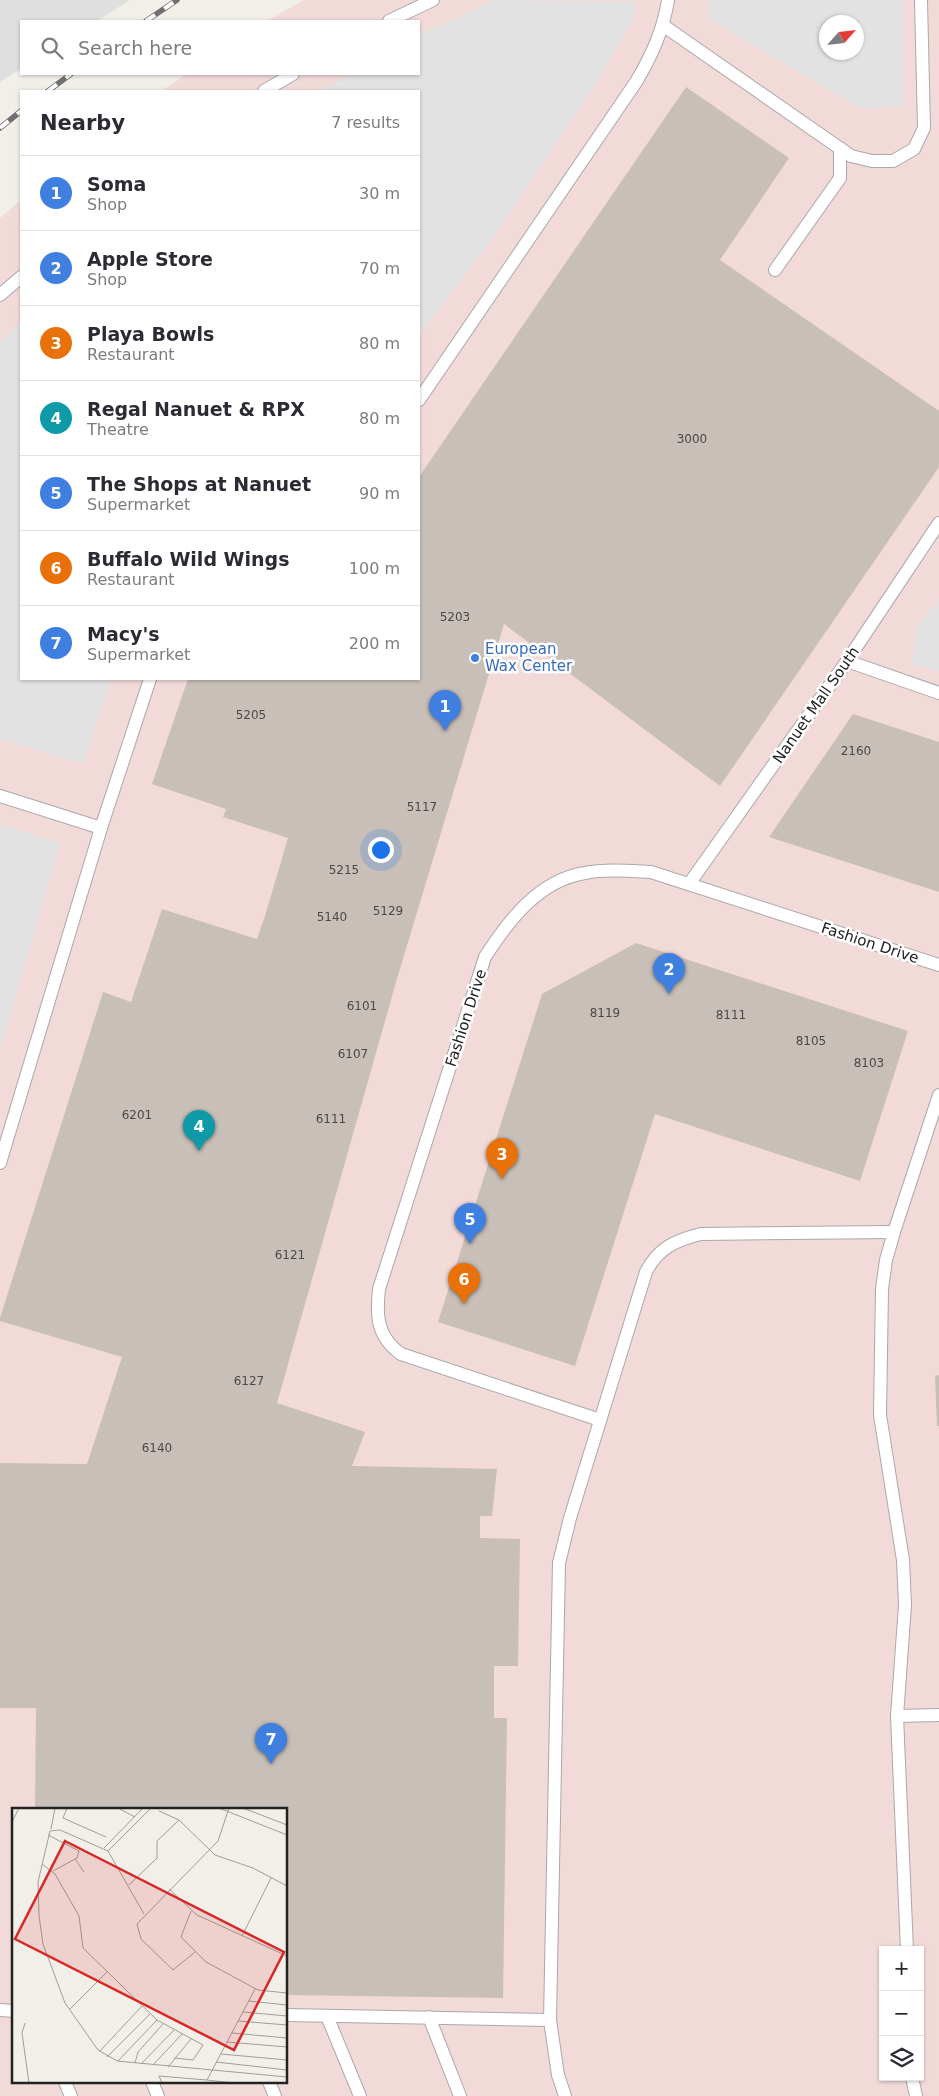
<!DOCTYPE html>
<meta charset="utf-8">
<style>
:root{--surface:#fff;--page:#f7f7f7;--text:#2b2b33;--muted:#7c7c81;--line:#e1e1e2;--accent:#d40000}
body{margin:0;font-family:"DejaVu Sans",sans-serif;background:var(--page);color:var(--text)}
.controls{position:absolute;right:15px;bottom:15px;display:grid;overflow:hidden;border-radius:0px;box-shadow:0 1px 4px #0004}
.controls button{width:45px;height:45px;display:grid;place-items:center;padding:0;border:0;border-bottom:1px solid var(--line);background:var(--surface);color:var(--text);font:25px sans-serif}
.compass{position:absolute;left:819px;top:15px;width:45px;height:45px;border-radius:50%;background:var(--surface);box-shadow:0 1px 4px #0004;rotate:63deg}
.you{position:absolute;left:380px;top:849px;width:18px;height:18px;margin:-12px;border:4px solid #fff;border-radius:50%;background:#1a73e8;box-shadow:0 0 0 8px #1a73e833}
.badge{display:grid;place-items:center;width:32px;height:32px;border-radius:50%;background:var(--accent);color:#fff;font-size:16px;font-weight:700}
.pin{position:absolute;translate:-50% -41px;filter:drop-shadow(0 1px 2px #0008)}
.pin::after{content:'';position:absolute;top:26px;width:18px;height:15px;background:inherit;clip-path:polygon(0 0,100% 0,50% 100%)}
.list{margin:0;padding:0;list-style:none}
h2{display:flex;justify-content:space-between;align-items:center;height:65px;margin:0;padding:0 20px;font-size:21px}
h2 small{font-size:16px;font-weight:400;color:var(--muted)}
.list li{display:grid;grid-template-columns:32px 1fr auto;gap:15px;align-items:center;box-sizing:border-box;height:75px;padding:0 20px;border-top:1px solid var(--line)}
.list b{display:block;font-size:19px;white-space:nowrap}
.list p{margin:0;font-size:16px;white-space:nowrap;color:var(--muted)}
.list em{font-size:16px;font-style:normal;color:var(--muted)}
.icon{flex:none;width:28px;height:28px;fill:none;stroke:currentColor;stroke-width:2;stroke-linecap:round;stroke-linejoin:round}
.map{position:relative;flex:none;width:939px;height:2096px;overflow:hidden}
.search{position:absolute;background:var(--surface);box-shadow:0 1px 4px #0004;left:20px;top:20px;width:400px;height:55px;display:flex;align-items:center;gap:12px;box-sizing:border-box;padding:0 18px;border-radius:0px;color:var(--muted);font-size:19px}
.panel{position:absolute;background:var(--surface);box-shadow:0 1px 4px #0004;left:20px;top:90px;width:400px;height:590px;border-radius:0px}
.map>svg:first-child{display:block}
.residential{fill:#e0dfdf}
.commercial{fill:#f2dad9;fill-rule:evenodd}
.parking{fill:#e2e2e2;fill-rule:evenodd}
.building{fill:#c7bfb8}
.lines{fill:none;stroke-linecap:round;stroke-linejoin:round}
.lane-casing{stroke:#a9a9a9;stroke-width:14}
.lane{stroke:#fff;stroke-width:12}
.rail-casing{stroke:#707070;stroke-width:5.5}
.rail{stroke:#fff;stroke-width:4;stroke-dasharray:11;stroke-linecap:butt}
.shop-dot{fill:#3f7fe0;stroke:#fff;stroke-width:2}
.labels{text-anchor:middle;stroke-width:5;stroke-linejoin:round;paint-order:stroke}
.number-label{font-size:12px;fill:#4b4948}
.shop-label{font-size:15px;fill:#366cbe;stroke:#fff;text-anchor:start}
.street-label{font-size:15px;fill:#222;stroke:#fff}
.inset-road{fill:none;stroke:#9f9d99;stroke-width:1}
.view{fill:#d62828;fill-opacity:0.15;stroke:#d62828;stroke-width:2.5}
.inset-edge{fill:none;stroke:#222;stroke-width:2.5}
</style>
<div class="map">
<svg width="939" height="2096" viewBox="0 0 939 2096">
<rect width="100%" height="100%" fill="#f2efe9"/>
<!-- residential -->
<path class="residential" d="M 0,0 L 130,0 L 97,21 L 21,21 L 21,69 L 0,82 Z"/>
<!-- commercial -->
<path class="commercial" d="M 304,0 L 939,0 L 939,2096 L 0,2096 L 0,218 L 21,200 L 21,679 L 419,679 L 419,91 L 162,91 L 186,74 L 419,74 L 419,21 L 267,21 ZM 826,22 L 856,22 L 856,52 L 826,52 ZM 14,1810 L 286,1810 L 286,2082 L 14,2082 ZM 883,1950 L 920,1950 L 920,2077 L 883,2077 Z"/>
<!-- parking -->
<g class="parking">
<path d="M 494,0 L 636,2 L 632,21 L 595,85 L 493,238 L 419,335 L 419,91 L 320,91 L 351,74 L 419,74 L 419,35 Z"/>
<path d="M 708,0 L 903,0 L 903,107 L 860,108 L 708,19 ZM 826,22 L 856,22 L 856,52 L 826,52 Z"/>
<path d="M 21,321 L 21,679 L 111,679 L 83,764 L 0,739 L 0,343 Z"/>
<path d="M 939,598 L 939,672 L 912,664 L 916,629 Z"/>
<path d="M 0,824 L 60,843 L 0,1051 Z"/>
</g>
<!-- building -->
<g class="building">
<path d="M 686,87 L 789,158 L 720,260 L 939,411 L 939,467 L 720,786 L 504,624 L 396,982 L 277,1403 L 365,1432 L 352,1466 L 497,1469 L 492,1516 L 480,1516 L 480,1538 L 520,1539 L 518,1666 L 494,1666 L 494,1718 L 507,1718 L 503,1998 L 286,1995 L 286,1810 L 35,1810 L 36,1708 L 0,1708 L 0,1463 L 87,1464 L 122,1357 L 0,1321 L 0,1318 L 103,992 L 131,1002 L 162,909 L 257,939 L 265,916 L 288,838 L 223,817 L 226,809 L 152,784 L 188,679 L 419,679 L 419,477 Z"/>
<path d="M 853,714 L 939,742 L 939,892 L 769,837 Z"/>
<path d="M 636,943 L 908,1031 L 860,1181 L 655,1114 L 575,1366 L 438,1322 L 542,994 Z"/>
<path d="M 939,1375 L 939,1426 L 937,1426 L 935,1376 Z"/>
</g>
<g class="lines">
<defs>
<g id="lane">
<path d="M 389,21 L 433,0"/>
<path d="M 664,26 L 851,156 L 872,161 L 893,161 L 914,149 L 924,128 L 921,0"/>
<path d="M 264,91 L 293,74"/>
<path d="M 775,270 L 840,178 L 840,148"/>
<path d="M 0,295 L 21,277"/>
<path d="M 419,400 L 636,82 C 652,55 663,31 668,0"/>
<path d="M 847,661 L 939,693"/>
<path d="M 0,796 L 101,828"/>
<path d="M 689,884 L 847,661 L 939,523"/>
<path d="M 0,1163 L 101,828 L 150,679"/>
<path d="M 600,1420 L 401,1354 C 377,1337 376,1316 379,1289 L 485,957 C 508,921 539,880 585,873 C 607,869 629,871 651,872 L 939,965"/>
<path d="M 897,1716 L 939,1715"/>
<path d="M 907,1950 L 897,1716 L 905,1605 L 903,1560 L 880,1415 L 882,1289 L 886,1260 L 894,1232 L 939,1095"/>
<path d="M 0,2010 L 14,2011"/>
<path d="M 286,2015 L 550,2020"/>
<path d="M 327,2016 L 360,2096"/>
<path d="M 429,2017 L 460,2096"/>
<path d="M 912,2077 L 916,2096"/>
<path d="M 65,2082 L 71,2096"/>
<path d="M 152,2082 L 158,2096"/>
<path d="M 269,2082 L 275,2096"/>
<path d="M 565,2096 L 558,2075 L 550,2020 L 559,1563 L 570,1518 L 646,1272 C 658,1248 676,1240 701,1234 L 894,1232"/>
</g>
</defs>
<!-- lane casing -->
<use href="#lane" class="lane-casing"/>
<!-- lane -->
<use href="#lane" class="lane"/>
<defs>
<g id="rail">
<path d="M 146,21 L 177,0"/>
<path d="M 48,91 L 71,74"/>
<path d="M 0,128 L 21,111"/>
</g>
</defs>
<!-- rail casing -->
<use href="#rail" class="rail-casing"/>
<!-- rail -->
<use href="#rail" class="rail"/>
</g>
<!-- markers -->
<circle class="shop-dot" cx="475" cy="658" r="5"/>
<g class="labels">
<!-- number labels -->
<g class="number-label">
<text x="692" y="443">3000</text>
<text x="455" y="621">5203</text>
<text x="251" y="719">5205</text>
<text x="856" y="755">2160</text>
<text x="422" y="811">5117</text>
<text x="344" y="874">5215</text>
<text x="388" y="915">5129</text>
<text x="332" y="921">5140</text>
<text x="362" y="1010">6101</text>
<text x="605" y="1017">8119</text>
<text x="731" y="1019">8111</text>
<text x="811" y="1045">8105</text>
<text x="353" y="1058">6107</text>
<text x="869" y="1067">8103</text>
<text x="137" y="1119">6201</text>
<text x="331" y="1123">6111</text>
<text x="290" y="1259">6121</text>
<text x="249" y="1385">6127</text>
<text x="157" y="1452">6140</text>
</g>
<!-- shop labels -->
<g class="shop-label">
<text x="485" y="654">European<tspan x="485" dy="17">Wax Center</tspan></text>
</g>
<!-- street labels -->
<g class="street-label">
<text transform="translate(816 705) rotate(-55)" y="5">Nanuet Mall South</text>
<text transform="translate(870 943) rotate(18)" y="5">Fashion Drive</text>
<text transform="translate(466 1018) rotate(-72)" y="5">Fashion Drive</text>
</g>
</g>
<!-- overview -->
<g transform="translate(12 1808)">
<rect width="275" height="275" fill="#f2efe9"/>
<path class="inset-road" d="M 55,0 L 51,10 L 94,29M 106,0 L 123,9M 207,0 L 275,27M 231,0 L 275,17M 147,3 L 167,12 L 203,47 L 241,60 L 275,78M 0,14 L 7,0M 39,21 L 43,0M 36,27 L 67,43 L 65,50 L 41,63M 92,40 L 131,0M 96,43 L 139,0M 63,51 L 72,64M 30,56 L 43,66 L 67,108 L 71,140 L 145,212 L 191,237 L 181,252 L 162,250M 117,77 L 145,50 L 145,33 L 167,12M 157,81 L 185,107 L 275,148M 179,103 L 169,129 L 194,154 L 246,182 L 275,185M 132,106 L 96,43 L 48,22 L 38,23 L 26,74 L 27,108 L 31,136 L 53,195 L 86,242 L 105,253 L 275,269M 230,128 L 259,70M 183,144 L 161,162 L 129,131 L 125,116 L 206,33 L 217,0M 237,193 L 275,197M 57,202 L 95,164M 231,204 L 275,208M 226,213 L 275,217M 13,215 L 10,225 L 17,275M 220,225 L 275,230M 215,234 L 275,239M 88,243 L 130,198M 209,246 L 275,252M 95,249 L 138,206M 106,253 L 145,212M 204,254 L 275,262M 123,255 L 126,244 L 151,216M 129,256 L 162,222M 141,257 L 170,226M 156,259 L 179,231M 150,275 L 147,268 L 195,272M 221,275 L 195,272 L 243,181"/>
<path class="view" d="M 53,33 L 272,144 L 222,242 L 3,131 Z"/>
<rect width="275" height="275" class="inset-edge"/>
</g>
</svg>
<div class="controls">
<button>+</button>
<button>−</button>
<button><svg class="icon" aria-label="layers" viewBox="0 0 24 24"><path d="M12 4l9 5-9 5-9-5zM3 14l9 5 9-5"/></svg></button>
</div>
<svg class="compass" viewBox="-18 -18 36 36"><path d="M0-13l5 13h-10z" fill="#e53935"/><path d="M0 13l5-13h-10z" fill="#7c7c81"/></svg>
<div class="you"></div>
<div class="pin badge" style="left:445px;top:731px;background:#3f7fe0">1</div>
<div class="pin badge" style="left:669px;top:994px;background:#3f7fe0">2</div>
<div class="pin badge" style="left:502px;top:1179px;background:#e8710a">3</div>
<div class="pin badge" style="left:199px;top:1151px;background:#0f9aa8">4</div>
<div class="pin badge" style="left:470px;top:1244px;background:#3f7fe0">5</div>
<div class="pin badge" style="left:464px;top:1304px;background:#e8710a">6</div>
<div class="pin badge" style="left:271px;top:1764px;background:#3f7fe0">7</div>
<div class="search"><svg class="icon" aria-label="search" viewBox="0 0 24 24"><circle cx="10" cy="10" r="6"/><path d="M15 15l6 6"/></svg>Search here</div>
<section class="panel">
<h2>Nearby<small>7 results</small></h2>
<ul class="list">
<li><span class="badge" style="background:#3f7fe0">1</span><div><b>Soma</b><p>Shop</p></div><em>30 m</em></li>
<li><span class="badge" style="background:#3f7fe0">2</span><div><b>Apple Store</b><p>Shop</p></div><em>70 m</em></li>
<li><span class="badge" style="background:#e8710a">3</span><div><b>Playa Bowls</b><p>Restaurant</p></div><em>80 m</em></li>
<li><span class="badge" style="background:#0f9aa8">4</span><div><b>Regal Nanuet &amp; RPX</b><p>Theatre</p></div><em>80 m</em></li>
<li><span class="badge" style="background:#3f7fe0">5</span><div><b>The Shops at Nanuet</b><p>Supermarket</p></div><em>90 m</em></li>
<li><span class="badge" style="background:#e8710a">6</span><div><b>Buffalo Wild Wings</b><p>Restaurant</p></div><em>100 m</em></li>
<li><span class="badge" style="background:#3f7fe0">7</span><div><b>Macy's</b><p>Supermarket</p></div><em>200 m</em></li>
</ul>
</section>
</div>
